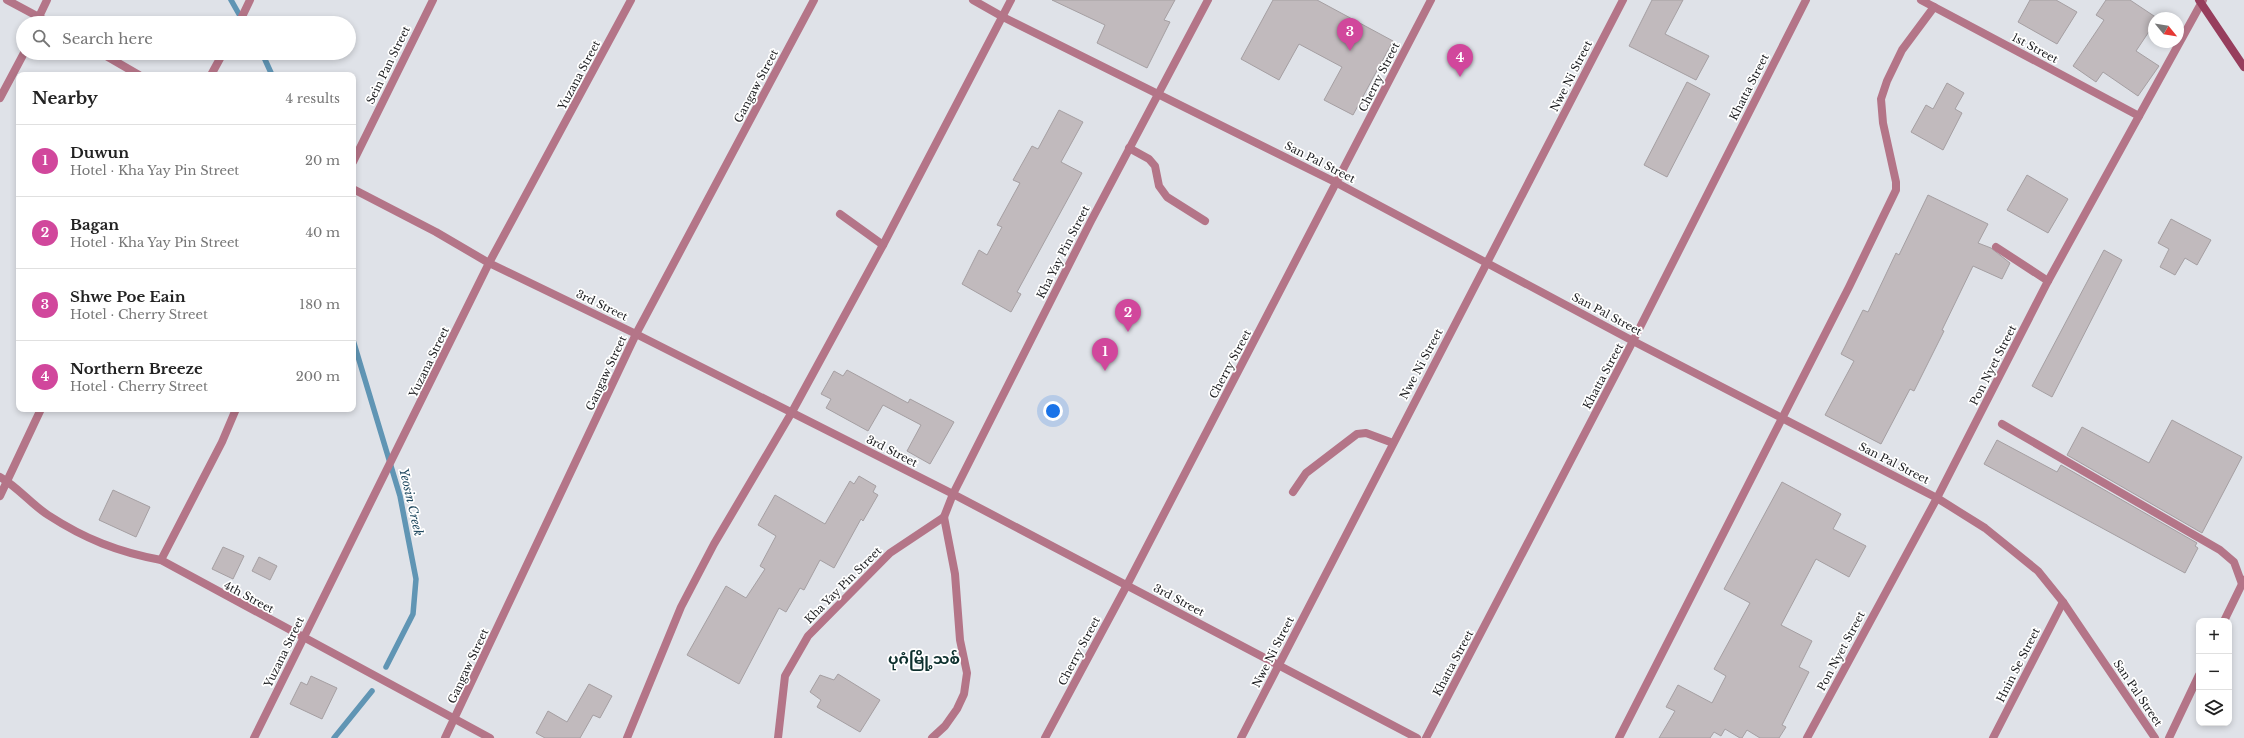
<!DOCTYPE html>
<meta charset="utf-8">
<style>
:root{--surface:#fff;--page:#f2f2f2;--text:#222;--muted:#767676;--line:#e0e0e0;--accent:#ea580c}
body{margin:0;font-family:"Libre Baskerville","Noto Sans Myanmar",serif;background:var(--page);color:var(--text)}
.controls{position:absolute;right:12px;bottom:12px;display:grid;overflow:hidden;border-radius:8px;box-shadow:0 2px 6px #0003}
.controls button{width:36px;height:36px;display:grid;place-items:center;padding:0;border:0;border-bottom:1px solid var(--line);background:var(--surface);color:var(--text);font:20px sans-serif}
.compass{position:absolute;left:2148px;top:12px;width:36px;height:36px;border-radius:50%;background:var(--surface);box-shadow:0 2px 6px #0003;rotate:120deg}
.you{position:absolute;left:1053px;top:411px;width:14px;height:14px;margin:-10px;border:3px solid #fff;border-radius:50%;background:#1a73e8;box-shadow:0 0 0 6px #1a73e833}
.badge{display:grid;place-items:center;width:26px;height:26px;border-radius:50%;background:var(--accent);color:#fff;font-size:13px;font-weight:700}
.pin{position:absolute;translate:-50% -33px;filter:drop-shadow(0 1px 2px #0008)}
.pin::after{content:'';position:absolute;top:21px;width:14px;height:12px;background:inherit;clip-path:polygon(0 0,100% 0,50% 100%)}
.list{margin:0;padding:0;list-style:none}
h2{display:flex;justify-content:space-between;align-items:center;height:52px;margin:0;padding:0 16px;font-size:17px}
h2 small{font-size:13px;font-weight:400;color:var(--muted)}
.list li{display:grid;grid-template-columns:26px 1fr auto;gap:12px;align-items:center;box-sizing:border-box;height:72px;padding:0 16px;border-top:1px solid var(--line)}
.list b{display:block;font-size:15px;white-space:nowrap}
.list p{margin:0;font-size:13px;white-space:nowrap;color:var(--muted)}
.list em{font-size:13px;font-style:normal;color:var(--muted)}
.icon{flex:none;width:22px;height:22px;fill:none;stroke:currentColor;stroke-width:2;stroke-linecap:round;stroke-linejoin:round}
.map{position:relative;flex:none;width:2244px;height:738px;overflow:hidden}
.search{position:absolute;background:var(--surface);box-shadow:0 2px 6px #0003;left:16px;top:16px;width:340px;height:44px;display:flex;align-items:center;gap:10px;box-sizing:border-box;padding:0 14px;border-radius:22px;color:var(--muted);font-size:15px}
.panel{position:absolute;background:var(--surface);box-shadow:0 2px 6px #0003;left:16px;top:72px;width:340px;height:340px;border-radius:8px}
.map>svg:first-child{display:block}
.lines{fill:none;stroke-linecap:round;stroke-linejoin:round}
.stream{stroke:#6095b4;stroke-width:5.5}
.building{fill:#c1babd;stroke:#a59fa2}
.service{stroke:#b47588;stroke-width:8}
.minor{stroke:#b47588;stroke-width:8}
.tertiary{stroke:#b47588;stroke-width:8}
.secondary{stroke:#973e5d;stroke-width:8}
.labels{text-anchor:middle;stroke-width:3.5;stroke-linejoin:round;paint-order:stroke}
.street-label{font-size:11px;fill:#1e1f22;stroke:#fff}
.water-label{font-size:12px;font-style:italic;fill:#1f485f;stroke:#fff}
.district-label{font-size:15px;font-weight:bold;fill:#0d302e;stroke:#fff}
</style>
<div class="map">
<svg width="2244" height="738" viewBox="0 0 2244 738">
<rect width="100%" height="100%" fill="#dfe2e8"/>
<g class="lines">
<!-- stream -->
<g class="stream">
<path d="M 231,0 L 244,23"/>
<path d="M 262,53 L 272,75"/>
<path d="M 353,340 L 400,496 L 416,579 L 413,614 L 386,667"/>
<path d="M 334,738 L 372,691"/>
</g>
</g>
<!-- building -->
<g class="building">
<path d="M 1052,0 L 1175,0 L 1164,20 L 1170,22 L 1147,68 L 1097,43 L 1105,25 Z"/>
<path d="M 1273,0 L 1317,0 L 1393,41 L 1353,115 L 1324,100 L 1342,67 L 1299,44 L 1279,80 L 1241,59 Z"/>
<path d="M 1652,0 L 1683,0 L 1665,34 L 1709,56 L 1696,80 L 1629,46 Z"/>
<path d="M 2030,0 L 2056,0 L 2077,12 L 2057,44 L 2018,22 Z"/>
<path d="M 2106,0 L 2130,0 L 2157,18 L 2154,18 L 2154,24 L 2136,51 L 2159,66 L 2138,96 L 2103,72 L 2096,82 L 2073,66 L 2104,20 L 2096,15 Z"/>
<path d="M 1687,82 L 1710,94 L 1667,177 L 1644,165 Z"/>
<path d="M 1947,83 L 1964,93 L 1955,109 L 1962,113 L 1943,150 L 1911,132 L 1926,105 L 1933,109 Z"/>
<path d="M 1059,110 L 1083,122 L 1061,162 L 1082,173 L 1017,292 L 1021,294 L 1011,312 L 962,284 L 979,250 L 987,255 L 1002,227 L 997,225 L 1020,183 L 1013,180 L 1032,146 L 1038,149 Z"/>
<path d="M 2027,175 L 2068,199 L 2048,233 L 2007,210 Z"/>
<path d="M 1928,195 L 1988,224 L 1978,243 L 1991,248 L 2010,263 L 2002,279 L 1973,266 L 1942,330 L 1944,331 L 1914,391 L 1910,389 L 1881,444 L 1825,415 L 1854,361 L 1841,354 L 1863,310 L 1868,312 L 1896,253 L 1899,255 Z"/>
<path d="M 2171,219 L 2211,240 L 2197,265 L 2185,258 L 2175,275 L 2160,267 L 2169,249 L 2158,243 Z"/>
<path d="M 2104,250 L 2122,260 L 2052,397 L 2032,386 Z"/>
<path d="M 847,370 L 908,403 L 910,399 L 954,422 L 930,464 L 907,451 L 921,425 L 883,405 L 868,431 L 826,408 L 831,399 L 821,394 L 834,371 L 843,376 Z"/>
<path d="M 2172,420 L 2242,457 L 2202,533 L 2067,455 L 2082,427 L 2149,463 Z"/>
<path d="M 1997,440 L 2057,472 L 2061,465 L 2197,543 L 2195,546 L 2198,548 L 2185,573 L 1984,464 Z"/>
<path d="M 859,476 L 876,486 L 873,492 L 878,495 L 863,521 L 861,519 L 834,568 L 820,560 L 804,590 L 800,588 L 786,612 L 779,608 L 739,684 L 687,655 L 726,586 L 746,598 L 765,569 L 760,566 L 776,536 L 758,525 L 775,495 L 825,524 L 850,481 L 854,484 Z"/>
<path d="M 1782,482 L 1841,514 L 1833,529 L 1866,546 L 1849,577 L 1816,559 L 1781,625 L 1812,641 L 1799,667 L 1809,672 L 1782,725 L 1786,727 L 1779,738 L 1760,738 L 1747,730 L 1742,738 L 1740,738 L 1725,729 L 1721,736 L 1714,732 L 1710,738 L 1659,738 L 1675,711 L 1666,707 L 1678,685 L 1712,703 L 1726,676 L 1714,669 L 1750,603 L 1724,589 Z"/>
<path d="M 113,490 L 150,507 L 136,537 L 99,520 Z"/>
<path d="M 223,547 L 244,556 L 233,579 L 212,569 Z"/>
<path d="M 259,557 L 277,566 L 270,580 L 252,571 Z"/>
<path d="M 838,674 L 880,700 L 860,732 L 817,707 L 821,700 L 810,692 L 820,675 L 834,680 Z"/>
<path d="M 311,676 L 337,688 L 322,719 L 290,704 L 301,682 L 307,685 Z"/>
<path d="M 589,684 L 612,696 L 600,718 L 593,715 L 580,738 L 545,738 L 536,733 L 548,711 L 567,722 Z"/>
</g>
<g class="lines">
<!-- service -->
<g class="service">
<path d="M 1129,148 L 1149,159 L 1155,166 L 1159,186 L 1167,197 L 1205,221"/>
<path d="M 840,214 L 883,245"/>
<path d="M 1996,247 L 2048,281"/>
<path d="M 2002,424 L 2220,550 L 2234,562 L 2242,584"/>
<path d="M 1293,492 L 1306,473 L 1357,434 L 1366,433 L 1393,443"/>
</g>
<!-- minor -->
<g class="minor">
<path d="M 7,0 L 50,23"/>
<path d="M 973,0 L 1003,17 L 1337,183 L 1633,341 L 1937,498 L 1985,528 L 2038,571 L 2063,602 L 2155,738"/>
<path d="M 1921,0 L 2139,116"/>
<path d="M 36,23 L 47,0"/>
<path d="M 239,23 L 250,0"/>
<path d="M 101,53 L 139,75"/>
<path d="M 211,75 L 223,53"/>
<path d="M 0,98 L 24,53"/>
<path d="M 353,162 L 433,0"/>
<path d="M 353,189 L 436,232 L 489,263 L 636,334 L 953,494 L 1417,738"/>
<path d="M 0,477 C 18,487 31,504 48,515 C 85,539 118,552 161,560 L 490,738"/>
<path d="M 0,496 L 41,409"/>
<path d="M 161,560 L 222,442 L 236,409"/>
<path d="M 2224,621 L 2244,580"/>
<path d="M 254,738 L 489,263 L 631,0"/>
<path d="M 445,738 L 636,334 L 814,0"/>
<path d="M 627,738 L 681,607 L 714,544 L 792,412 L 883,245 L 1011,0"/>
<path d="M 1045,738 L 1127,585 L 1431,0"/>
<path d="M 1241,738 L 1623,0"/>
<path d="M 1426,738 L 1633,341 L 1806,0"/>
<path d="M 1619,738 L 1849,287 L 1896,190 L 1896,182 L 1883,123 L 1881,99 L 1887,81 L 1902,50 L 1934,7"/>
<path d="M 1807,738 L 1937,498 L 2048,281 L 2203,0"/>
<path d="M 1993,738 L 2063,602"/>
<path d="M 2169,738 L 2199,675"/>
</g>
<!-- tertiary -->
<g class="tertiary">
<path d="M 778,738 L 785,676 L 808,636 L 890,553 L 944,517"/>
<path d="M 932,738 L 945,726 L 957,709 L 964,694 L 967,673 L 960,640 L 955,574 L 944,517 L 953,494 L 1091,221 L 1208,0"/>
</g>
<!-- secondary -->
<path class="secondary" d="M 2199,0 L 2244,67"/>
</g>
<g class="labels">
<!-- street labels -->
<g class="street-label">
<text transform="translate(2035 48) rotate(28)" y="4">1st Street</text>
<text transform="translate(388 65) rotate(-64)" y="4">Sein Pan Street</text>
<text transform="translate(579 75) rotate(-62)" y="4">Yuzana Street</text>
<text transform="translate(1571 76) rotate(-63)" y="4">Nwe Ni Street</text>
<text transform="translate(1379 77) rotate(-63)" y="4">Cherry Street</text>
<text transform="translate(756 86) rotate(-62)" y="4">Gangaw Street</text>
<text transform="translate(1749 87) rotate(-63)" y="4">Khatta Street</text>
<text transform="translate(1320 162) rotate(27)" y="4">San Pal Street</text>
<text transform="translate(1063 252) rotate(-63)" y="4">Kha Yay Pin Street</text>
<text transform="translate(602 305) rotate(26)" y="4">3rd Street</text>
<text transform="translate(1607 314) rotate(28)" y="4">San Pal Street</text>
<text transform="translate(429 362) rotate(-64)" y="4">Yuzana Street</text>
<text transform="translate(1230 364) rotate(-62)" y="4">Cherry Street</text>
<text transform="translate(1421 364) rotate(-62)" y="4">Nwe Ni Street</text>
<text transform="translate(1993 365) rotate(-63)" y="4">Pon Nyet Street</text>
<text transform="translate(606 373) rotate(-65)" y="4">Gangaw Street</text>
<text transform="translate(1603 376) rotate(-62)" y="4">Khatta Street</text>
<text transform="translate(892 451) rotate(27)" y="4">3rd Street</text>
<text transform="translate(1894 463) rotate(27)" y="4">San Pal Street</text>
<text transform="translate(843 585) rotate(-45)" y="4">Kha Yay Pin Street</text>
<text transform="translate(249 597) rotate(28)" y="4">4th Street</text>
<text transform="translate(1179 600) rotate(28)" y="4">3rd Street</text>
<text transform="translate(1079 651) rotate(-62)" y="4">Cherry Street</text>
<text transform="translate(1841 651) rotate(-62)" y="4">Pon Nyet Street</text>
<text transform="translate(284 652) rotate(-64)" y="4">Yuzana Street</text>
<text transform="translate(1273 652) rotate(-63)" y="4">Nwe Ni Street</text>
<text transform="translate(1453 663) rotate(-62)" y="4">Khatta Street</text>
<text transform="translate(2018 665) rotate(-63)" y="4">Hnin Se Street</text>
<text transform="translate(468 666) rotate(-65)" y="4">Gangaw Street</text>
<text transform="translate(2138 693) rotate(56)" y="4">San Pal Street</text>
</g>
<!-- water labels -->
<g class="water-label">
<text transform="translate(411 502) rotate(77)" y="4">Yeosin Creek</text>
</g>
<!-- district labels -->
<g class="district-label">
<text x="924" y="664">ပုဂံမြို့သစ်</text>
</g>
</g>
</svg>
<div class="controls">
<button>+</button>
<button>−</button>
<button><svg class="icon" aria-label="layers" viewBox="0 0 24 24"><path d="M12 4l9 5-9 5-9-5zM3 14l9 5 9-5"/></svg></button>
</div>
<svg class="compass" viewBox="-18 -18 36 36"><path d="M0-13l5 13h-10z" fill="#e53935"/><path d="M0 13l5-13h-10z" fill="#767676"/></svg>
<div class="you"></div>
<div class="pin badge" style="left:1105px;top:371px;background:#d1479c">1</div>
<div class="pin badge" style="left:1128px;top:332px;background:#d1479c">2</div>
<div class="pin badge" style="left:1350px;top:51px;background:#d1479c">3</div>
<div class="pin badge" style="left:1460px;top:77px;background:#d1479c">4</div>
<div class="search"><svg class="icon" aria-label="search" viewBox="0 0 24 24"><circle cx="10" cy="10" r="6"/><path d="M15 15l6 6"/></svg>Search here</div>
<section class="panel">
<h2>Nearby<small>4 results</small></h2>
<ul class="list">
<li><span class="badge" style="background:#d1479c">1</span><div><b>Duwun</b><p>Hotel · Kha Yay Pin Street</p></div><em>20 m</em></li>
<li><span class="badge" style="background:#d1479c">2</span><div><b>Bagan</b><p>Hotel · Kha Yay Pin Street</p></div><em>40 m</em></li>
<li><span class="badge" style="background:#d1479c">3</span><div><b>Shwe Poe Eain</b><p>Hotel · Cherry Street</p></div><em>180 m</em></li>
<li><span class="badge" style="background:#d1479c">4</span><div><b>Northern Breeze</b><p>Hotel · Cherry Street</p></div><em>200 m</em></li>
</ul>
</section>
</div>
